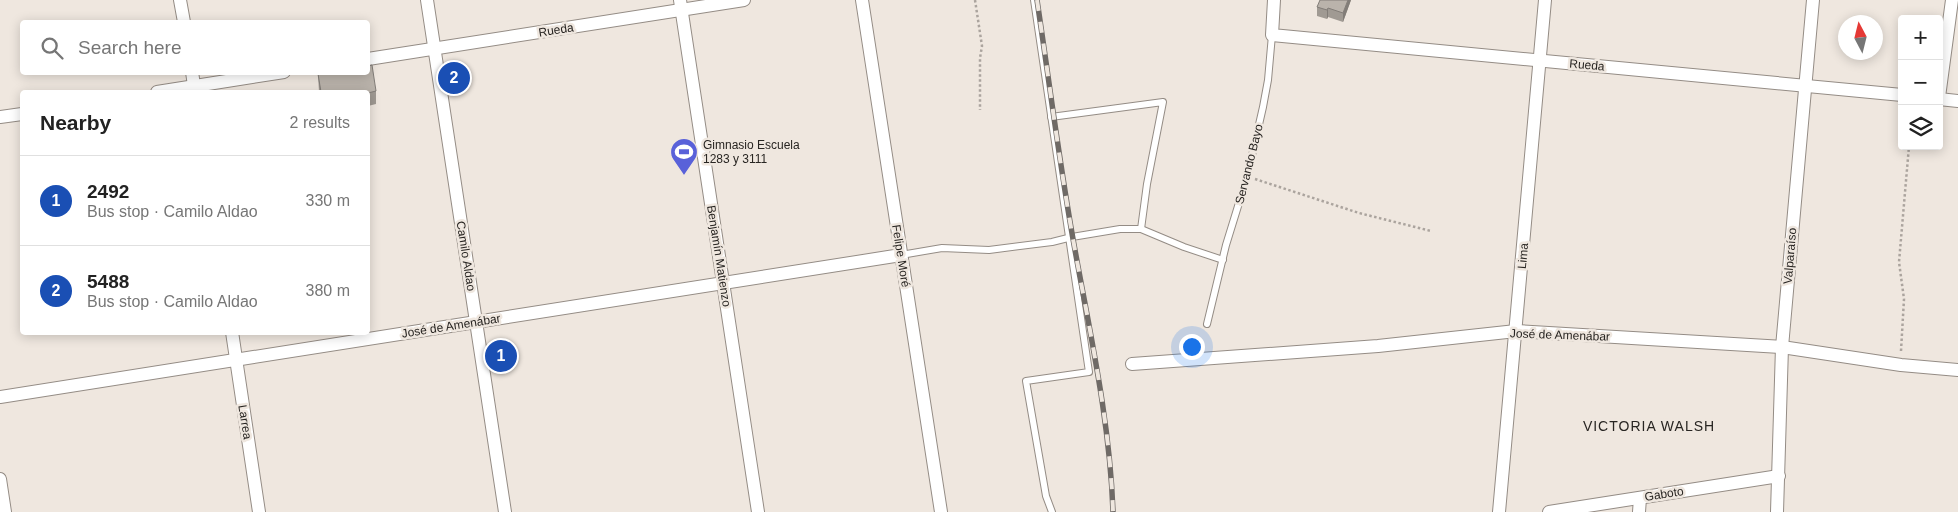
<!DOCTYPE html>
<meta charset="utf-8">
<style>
:root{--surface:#fff;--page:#f6f6f6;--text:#222;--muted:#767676;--line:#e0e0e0;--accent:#0f766e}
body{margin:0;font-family:Arial,sans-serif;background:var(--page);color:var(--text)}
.controls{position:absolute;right:15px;top:15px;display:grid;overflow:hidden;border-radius:5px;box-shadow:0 2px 12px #0003}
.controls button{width:45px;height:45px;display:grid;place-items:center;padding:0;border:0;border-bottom:1px solid var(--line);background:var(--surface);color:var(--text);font:25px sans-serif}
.compass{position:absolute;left:1838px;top:15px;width:45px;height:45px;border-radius:50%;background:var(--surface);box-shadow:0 2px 12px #0003;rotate:353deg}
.you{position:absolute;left:1191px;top:346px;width:18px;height:18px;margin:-12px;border:4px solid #fff;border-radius:50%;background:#1a73e8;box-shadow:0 0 0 8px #1a73e833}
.badge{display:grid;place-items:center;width:32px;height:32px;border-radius:50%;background:var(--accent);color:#fff;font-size:16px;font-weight:700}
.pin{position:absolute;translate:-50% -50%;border:2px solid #fff;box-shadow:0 1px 5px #0006}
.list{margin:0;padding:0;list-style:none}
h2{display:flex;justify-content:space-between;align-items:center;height:65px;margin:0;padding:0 20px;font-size:21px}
h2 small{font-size:16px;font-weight:400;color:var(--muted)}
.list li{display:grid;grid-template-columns:32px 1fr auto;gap:15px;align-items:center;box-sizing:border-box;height:90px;padding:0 20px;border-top:1px solid var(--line)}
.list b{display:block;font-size:19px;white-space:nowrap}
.list p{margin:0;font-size:16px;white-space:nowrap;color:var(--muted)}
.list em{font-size:16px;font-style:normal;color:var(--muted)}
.icon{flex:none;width:28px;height:28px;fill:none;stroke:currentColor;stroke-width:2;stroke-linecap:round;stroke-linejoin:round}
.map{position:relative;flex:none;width:1958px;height:512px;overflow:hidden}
.search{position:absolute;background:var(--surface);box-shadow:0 2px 12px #0003;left:20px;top:20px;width:350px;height:55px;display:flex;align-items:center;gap:12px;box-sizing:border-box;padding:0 18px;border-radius:5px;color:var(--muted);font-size:19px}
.panel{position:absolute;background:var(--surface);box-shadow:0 2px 12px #0003;left:20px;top:90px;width:350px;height:245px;border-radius:5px}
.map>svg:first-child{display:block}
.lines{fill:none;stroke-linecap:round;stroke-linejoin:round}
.lane-casing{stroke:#948c85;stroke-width:8}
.street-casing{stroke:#948c85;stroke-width:14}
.path{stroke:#aba49e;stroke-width:2.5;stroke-dasharray:2.5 2.5;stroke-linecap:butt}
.lane{stroke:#fff;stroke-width:6}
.street{stroke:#fff;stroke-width:12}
.rail-casing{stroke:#6f6a66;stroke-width:5.5}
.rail{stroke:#efe7df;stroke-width:4;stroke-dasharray:11;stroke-linecap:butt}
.wall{fill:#a09a93}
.shaded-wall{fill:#827d78}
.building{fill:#bab3ab;stroke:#827d78}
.labels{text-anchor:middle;stroke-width:5;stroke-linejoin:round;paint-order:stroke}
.street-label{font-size:12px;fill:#282522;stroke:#efe7df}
.poi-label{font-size:12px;fill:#282522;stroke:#efe7df;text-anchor:start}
.neighbourhood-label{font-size:14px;letter-spacing:1px;fill:#282522;stroke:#efe7df}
</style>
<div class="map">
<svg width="1958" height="512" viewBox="0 0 1958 512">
<rect width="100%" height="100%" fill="#efe7df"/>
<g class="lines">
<defs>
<g id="lane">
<path d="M 1034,0 L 1089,372 L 1026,381 L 1046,496 L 1052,512"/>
<path d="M 1051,117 L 1163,102 L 1147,184 L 1141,229"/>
<path d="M 901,255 L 942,248 L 989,250 L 1052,242 L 1072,237 L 1120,229 L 1141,229 L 1184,247 L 1223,260"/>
<path d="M 1207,324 L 1226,245 L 1247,177 L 1263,107 L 1268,80 L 1272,35"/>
</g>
<g id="street">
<path d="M 180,0 L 184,22"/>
<path d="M 427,0 L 505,512"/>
<path d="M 680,0 L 758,512"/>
<path d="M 862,0 L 941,512"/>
<path d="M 1274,0 L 1272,35 L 1902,95"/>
<path d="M 368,59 L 744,0"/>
<path d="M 192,72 L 195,92"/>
<path d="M 157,92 L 284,72"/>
<path d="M 1939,97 L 1952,0"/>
<path d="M 1939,99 L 1958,101"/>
<path d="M 0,117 L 22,114"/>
<path d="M 232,332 L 259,512"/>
<path d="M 1132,364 L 1378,346 L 1516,331 L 1782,347 L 1901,365 L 1958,370"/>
<path d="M 0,397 L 901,255"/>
<path d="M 0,479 L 5,512"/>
<path d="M 1499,512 L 1545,0"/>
<path d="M 1549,512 L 1779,476"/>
<path d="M 1639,512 L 1640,498"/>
<path d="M 1777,512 L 1782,347 L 1813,0"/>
</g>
</defs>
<!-- lane casing -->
<use href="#lane" class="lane-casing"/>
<!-- street casing -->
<use href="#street" class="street-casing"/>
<!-- path -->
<g class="path">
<path d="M 975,0 L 982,46 L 980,58 L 980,110"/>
<path d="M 1255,179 L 1359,213 L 1431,231"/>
<path d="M 1901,351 L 1904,299 L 1899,262 L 1909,146"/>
</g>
<!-- lane -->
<use href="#lane" class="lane"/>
<!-- street -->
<use href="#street" class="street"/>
<defs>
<path id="rail" d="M 1037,0 C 1049,80 1059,160 1073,239 C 1089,329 1110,420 1113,512"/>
</defs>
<!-- rail casing -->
<use href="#rail" class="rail-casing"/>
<!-- rail -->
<use href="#rail" class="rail"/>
</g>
<!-- wall -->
<g class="wall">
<path d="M 1351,0 L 1343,22 L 1328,17 L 1327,19 L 1317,16 L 1317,7 Z"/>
<path d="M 318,74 L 376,91 L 376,104 L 368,106 L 368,92 L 319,92 Z"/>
</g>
<!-- shaded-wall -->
<g class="shaded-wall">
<path d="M 1348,0 L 1351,0 L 1343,22 L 1343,13 Z"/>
<path d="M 1328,8 L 1328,17 L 1327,19 L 1327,10 Z"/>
</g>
<!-- building -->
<g class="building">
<path d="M 1320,0 L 1348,0 L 1343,13 L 1328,8 L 1327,10 L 1317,7 Z"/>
<path d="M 372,65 L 376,91 L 368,93 L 321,92 L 318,74 L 326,72 L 368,72 L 368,66 Z"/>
</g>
<!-- icons -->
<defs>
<symbol id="stadium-pin" viewBox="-11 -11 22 30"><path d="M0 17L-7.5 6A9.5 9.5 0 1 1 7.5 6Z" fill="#5961d9" stroke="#efe7df"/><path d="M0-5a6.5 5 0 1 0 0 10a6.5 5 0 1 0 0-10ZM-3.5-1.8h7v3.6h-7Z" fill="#fff"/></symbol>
</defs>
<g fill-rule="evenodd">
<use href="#stadium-pin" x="668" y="136" width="32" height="43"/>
</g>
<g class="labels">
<!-- street labels -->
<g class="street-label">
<text transform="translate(556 30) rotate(-9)" y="4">Rueda</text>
<text transform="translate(1587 65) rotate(5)" y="4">Rueda</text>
<text transform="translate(1249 164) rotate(-76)" y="4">Servando Bayo</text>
<text transform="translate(466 256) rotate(81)" y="4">Camilo Aldao</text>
<text transform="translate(719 256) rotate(81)" y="4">Benjamín Matienzo</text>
<text transform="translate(901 256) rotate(81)" y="4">Felipe Moré</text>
<text transform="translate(1523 256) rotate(-85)" y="4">Lima</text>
<text transform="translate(1790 256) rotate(-85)" y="4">Valparaíso</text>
<text transform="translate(451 326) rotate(-9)" y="4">José de Amenábar</text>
<text transform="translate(1560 335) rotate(2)" y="4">José de Amenábar</text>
<text transform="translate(245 422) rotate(81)" y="4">Larrea</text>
<text transform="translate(1664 494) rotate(-9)" y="4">Gaboto</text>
</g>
<!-- poi labels -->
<g class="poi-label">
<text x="703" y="149">Gimnasio Escuela<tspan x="703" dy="14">1283 y 3111</tspan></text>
</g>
<!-- neighbourhood labels -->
<g class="neighbourhood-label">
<text x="1649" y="431">VICTORIA WALSH</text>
</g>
</g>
</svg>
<div class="controls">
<button>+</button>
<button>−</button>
<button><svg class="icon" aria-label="layers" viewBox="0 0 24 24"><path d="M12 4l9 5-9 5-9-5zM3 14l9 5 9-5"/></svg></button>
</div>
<svg class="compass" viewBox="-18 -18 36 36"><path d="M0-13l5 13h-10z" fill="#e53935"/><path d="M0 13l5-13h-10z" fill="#767676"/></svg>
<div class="you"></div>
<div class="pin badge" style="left:501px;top:356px;background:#1a4fb4">1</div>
<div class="pin badge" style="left:454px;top:78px;background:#1a4fb4">2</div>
<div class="search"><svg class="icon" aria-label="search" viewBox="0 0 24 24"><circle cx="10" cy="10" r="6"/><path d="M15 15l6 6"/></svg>Search here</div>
<section class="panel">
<h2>Nearby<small>2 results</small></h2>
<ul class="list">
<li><span class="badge" style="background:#1a4fb4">1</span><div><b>2492</b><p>Bus stop · Camilo Aldao</p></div><em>330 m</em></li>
<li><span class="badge" style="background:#1a4fb4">2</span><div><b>5488</b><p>Bus stop · Camilo Aldao</p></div><em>380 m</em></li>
</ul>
</section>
</div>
